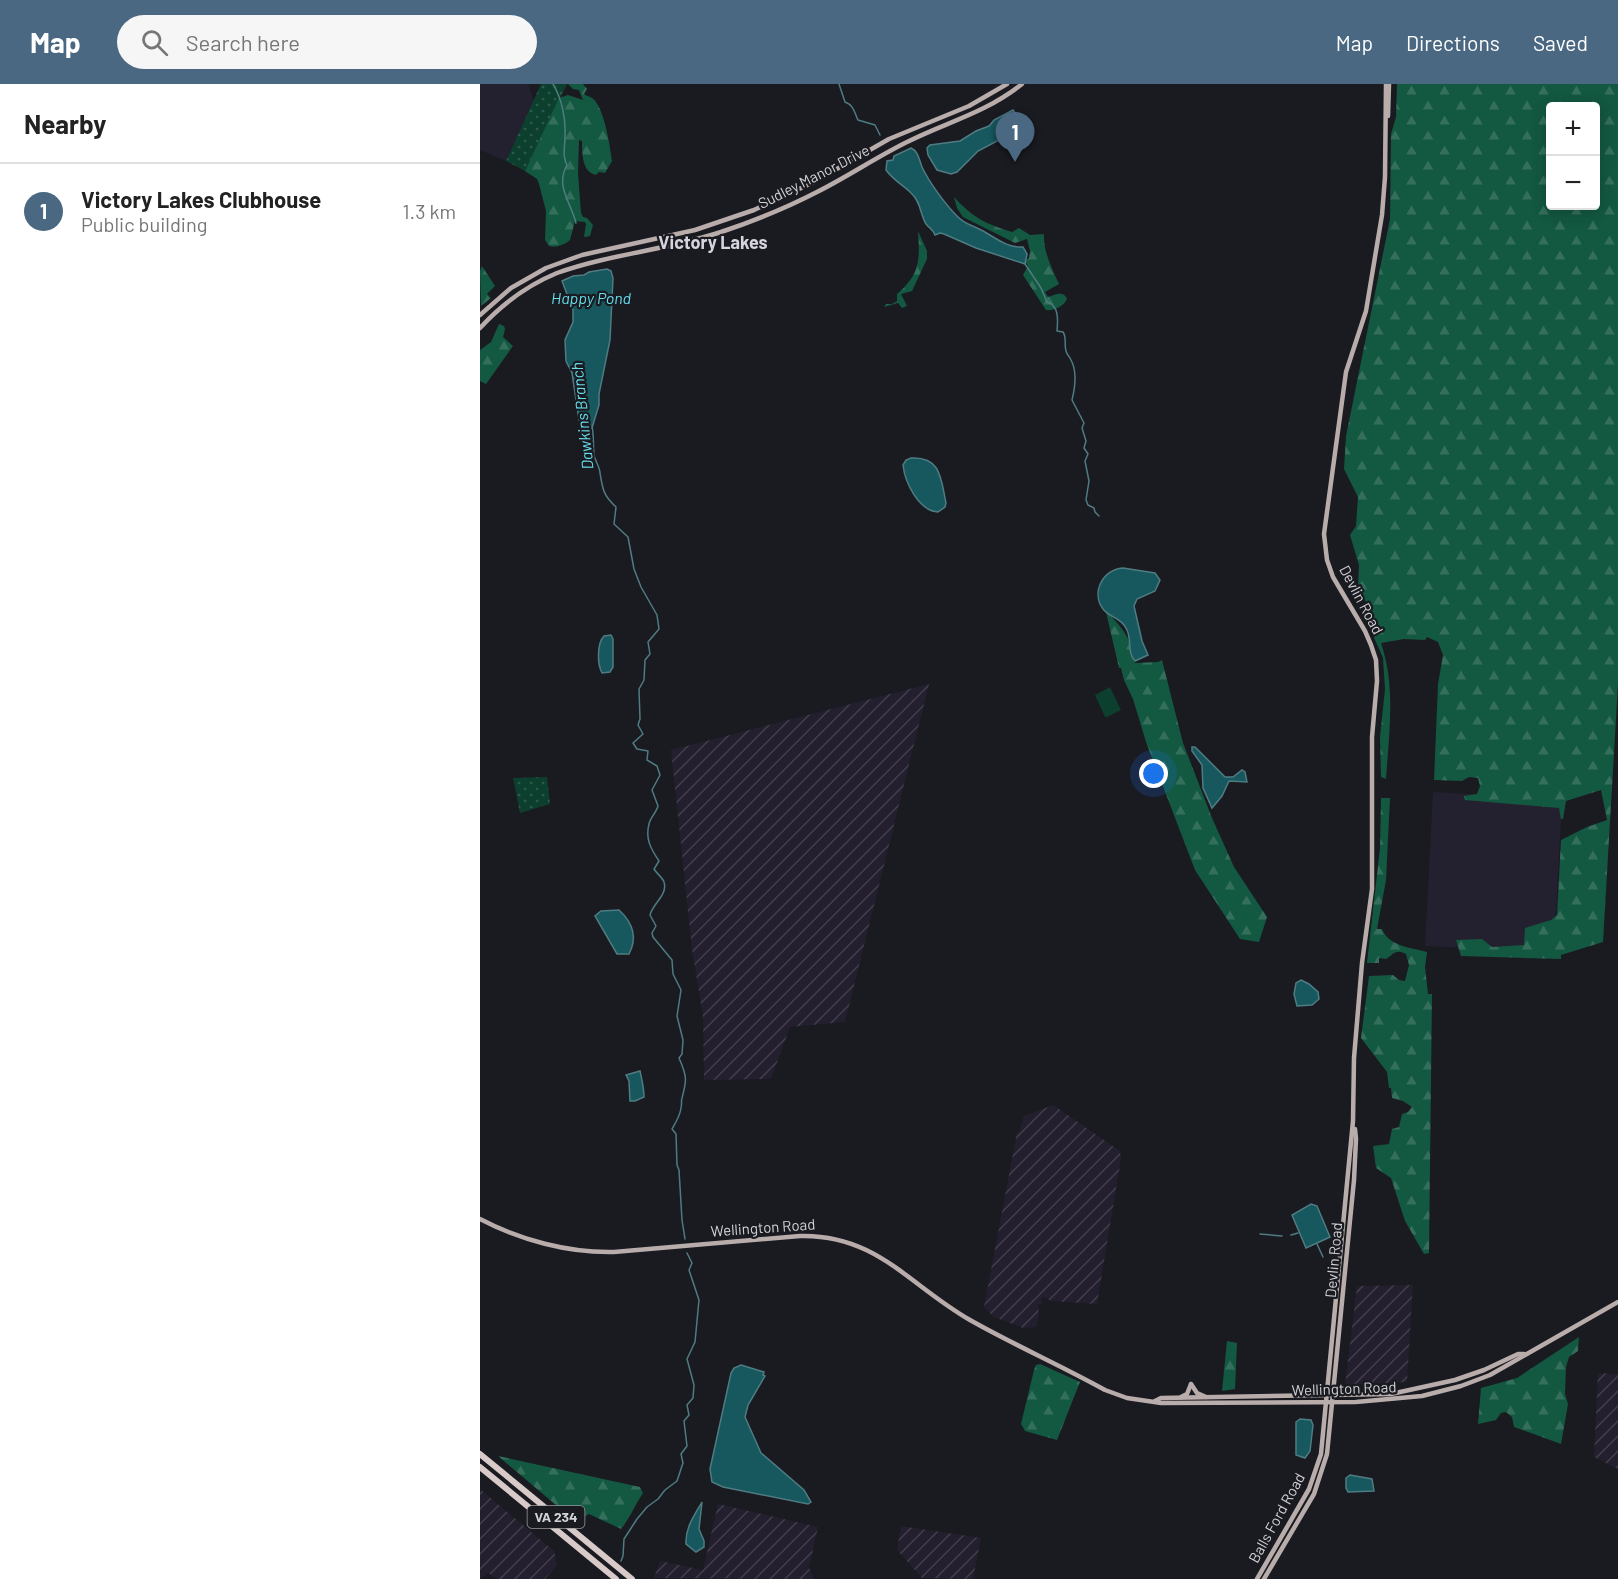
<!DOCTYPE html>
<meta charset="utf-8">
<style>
:root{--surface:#fff;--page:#f6f6f6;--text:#222;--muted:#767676;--line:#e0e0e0;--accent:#4a6882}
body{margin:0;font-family:Barlow,sans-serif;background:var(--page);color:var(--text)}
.controls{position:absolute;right:18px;top:18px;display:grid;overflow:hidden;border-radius:6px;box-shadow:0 3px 15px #0003}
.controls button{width:54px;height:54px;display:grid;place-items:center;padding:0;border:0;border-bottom:2px solid var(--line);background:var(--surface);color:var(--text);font:30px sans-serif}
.you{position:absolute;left:674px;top:690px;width:21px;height:21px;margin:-15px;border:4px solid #fff;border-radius:50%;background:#1a73e8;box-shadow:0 0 0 9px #1a73e833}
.badge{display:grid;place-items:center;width:39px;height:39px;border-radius:50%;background:var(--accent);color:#fff;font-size:20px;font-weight:700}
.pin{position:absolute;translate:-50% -50px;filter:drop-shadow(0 2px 3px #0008)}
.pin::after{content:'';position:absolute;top:32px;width:21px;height:18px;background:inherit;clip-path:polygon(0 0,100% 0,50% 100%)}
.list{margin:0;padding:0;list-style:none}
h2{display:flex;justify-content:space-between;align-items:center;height:78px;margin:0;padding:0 24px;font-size:26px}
h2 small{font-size:20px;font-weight:400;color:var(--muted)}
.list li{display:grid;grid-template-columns:39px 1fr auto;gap:18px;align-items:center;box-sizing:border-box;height:96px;padding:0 24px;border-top:2px solid var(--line)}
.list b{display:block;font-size:22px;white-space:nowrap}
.list p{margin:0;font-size:20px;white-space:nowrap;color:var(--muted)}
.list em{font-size:20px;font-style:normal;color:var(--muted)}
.icon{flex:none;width:33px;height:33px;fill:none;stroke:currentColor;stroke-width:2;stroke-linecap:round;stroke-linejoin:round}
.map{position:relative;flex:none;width:1138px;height:1495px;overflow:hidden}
header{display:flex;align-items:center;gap:36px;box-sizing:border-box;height:84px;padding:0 30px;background:var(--accent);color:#fff}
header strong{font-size:28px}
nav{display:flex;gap:33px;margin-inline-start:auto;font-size:21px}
.search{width:420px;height:54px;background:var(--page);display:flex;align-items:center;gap:15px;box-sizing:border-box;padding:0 21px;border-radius:33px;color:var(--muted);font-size:22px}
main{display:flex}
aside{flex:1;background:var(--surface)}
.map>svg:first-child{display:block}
.built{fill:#23212f}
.industrial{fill:url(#industrial-furrows)}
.grass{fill:url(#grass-dots)}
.forest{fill:url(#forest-firs);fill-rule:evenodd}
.green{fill:#0c3f2d}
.water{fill:#17575e;stroke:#4f7c82;stroke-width:1.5}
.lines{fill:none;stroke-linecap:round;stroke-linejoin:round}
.stream{stroke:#4f7c82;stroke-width:1.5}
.major{stroke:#b8adab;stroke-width:4.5}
.highway{stroke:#d7cac8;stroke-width:6}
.labels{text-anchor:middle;stroke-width:4.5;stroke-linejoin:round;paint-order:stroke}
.shield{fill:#1a1a21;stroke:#9a9aa0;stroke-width:1.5}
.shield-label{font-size:14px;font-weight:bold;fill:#d1d1d6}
.street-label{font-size:15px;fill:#d1d1d6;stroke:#1a1a21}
.water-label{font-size:16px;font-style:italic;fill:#66deec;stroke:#1a1a21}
.quarter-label{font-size:18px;font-weight:bold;fill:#d5d4df;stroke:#1a1a21}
</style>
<header>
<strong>Map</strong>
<div class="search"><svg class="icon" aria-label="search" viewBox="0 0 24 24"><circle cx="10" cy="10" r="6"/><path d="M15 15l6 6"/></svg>Search here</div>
<nav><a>Map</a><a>Directions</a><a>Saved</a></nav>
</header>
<main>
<aside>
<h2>Nearby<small></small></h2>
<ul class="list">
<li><span class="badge">1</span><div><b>Victory Lakes Clubhouse</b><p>Public building</p></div><em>1.3 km</em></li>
</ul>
</aside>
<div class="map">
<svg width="1138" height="1495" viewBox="0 0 1138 1495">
<defs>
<pattern id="industrial-furrows" width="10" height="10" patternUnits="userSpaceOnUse" patternTransform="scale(1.5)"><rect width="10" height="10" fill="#231f2e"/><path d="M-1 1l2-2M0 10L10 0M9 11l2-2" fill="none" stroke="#423e4c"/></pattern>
<pattern id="grass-dots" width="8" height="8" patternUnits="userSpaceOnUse" patternTransform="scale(1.5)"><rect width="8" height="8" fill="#0c3f2d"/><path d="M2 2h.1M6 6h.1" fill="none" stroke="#2e5a4b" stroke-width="1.8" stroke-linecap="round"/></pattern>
<pattern id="forest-firs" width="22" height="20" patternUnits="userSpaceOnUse" patternTransform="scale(1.5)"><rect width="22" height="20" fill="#135840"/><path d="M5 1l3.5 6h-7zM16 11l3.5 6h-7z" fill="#346f5b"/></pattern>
</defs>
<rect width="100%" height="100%" fill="#1a1a21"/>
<!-- built -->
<g class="built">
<path d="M 0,0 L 48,0 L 54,16 L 26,77 L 0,66 Z"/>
<path d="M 953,708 L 1082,715 L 1074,868 L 945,862 Z"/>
</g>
<!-- industrial -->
<g class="industrial">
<path d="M 449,600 L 365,938 L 310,943 L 291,995 L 224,996 L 223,933 L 212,865 L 191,666 Z"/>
<path d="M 573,1021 L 640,1067 L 641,1075 L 617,1220 L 571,1217 L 564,1213 L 561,1215 L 562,1220 L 558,1220 L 559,1232 L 556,1243 L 543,1244 L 514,1233 L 504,1223 L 537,1048 L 539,1048 L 544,1032 Z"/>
<path d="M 933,1201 L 927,1298 L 865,1301 L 877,1202 Z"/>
<path d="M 1118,1289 L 1138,1290 L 1138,1385 L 1114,1373 Z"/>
<path d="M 0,1405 L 74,1467 L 77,1481 L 65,1495 L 18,1495 L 8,1489 L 0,1495 Z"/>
<path d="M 238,1420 L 338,1443 L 329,1484 L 334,1495 L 174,1494 L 180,1477 L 223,1486 Z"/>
<path d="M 421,1442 L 501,1454 L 493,1495 L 442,1494 L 417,1466 Z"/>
</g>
<!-- grass -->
<g class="grass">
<path d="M 61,0 L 87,0 L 45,87 L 26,77 Z"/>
<path d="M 67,693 L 70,720 L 40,729 L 33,694 Z"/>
</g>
<!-- forest -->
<g class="forest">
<path d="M 88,0 L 103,0 L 107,5 L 104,10 C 106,12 109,12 112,14 C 124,22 130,62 132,77 L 125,89 L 119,88 L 116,91 C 102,88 102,70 102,57 L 99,56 L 98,89 L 101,129 L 103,133 L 107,134 L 113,141 L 110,152 L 104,153 L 106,140 L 105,138 L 95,137 L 90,156 C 84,161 76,164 69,162 L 65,156 L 66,127 L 59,100 L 57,95 L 45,87 L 79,14 L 88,11 L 103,16 L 99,6 L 93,5 Z"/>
<path d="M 917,0 L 1138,0 L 1138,600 L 1123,858 L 1081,871 L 1081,875 L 981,872 L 976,856 L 1002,855 L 1012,863 L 1044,861 L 1045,844 L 1071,836 L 1077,831 L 1081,756 L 1107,743 L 1127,736 L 1121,706 L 1086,717 L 1083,735 L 1081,735 L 1079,724 L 985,716 L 984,712 L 997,710 L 1000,702 L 998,694 L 989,693 L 982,697 L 954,696 L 958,600 L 963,571 L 958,558 L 947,553 L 945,556 L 924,555 L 901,559 C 916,603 909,649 906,695 L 901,693 L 900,653 L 905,605 L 903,574 L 881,524 L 886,518 L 878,503 L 879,481 L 870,451 L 876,442 L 878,413 L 864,385 L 866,352 L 910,135 L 911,50 L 916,33 ZM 1070,22 L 1116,22 L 1116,122 L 1070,122 Z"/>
<path d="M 474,113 C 493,134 506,140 532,148 L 539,144 L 550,151 L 564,150 C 563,167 572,185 579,200 L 565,208 L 568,213 C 575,211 583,206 587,215 C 584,222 574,227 566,226 L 543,191 L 548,182 L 545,177 L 549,174 L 550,167 L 547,155 L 535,159 L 483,133 L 477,124 Z"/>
<path d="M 438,147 L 447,167 L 447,175 L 432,207 L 421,210 L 427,222 L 422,224 L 418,219 L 404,223 L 406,220 L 412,220 L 417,217 L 417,210 C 440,190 440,177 438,147 Z"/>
<path d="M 2,182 L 15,202 L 7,210 L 11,214 L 1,222 L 0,187 Z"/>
<path d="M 19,240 L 24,242 L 25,245 L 23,253 L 33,262 L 6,300 L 0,297 L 0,266 L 11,258 Z"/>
<path d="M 626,528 C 631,531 646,548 648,555 C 652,562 651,571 655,579 L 678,578 L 682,576 L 703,659 L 732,734 L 754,783 L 787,833 L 779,858 L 760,855 L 715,786 L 666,658 L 653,615 L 644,596 L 641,584 L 639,584 Z"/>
<path d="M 901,714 L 910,714 L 906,796 L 897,845 L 902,845 C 908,862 932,864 947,868 L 945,883 L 948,910 L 952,910 L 949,1169 L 944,1170 L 925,1137 L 911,1094 L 896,1084 L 893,1062 L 909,1060 L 912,1045 L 919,1043 L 922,1030 L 928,1028 L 932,1023 L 923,1017 L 912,1014 L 911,1004 L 909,1004 L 907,988 L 881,954 L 889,892 L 913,891 L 919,896 L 925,897 L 929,881 L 926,870 C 916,865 915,869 906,875 L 899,874 L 899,879 L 887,879 L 900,764 Z"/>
<path d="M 1099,1253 L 1098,1267 L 1089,1273 L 1086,1283 L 1085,1310 L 1088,1320 L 1081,1360 L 1034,1343 L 1032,1333 L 1026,1328 L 1021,1329 L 1016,1336 L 998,1340 L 1001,1304 L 1037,1294 Z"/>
<path d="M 747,1257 L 757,1259 L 755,1305 L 742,1307 Z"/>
<path d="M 560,1280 L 600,1298 L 577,1356 L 545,1347 L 541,1340 L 554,1286 L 556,1281 Z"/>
<path d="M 18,1372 L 160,1403 L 163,1409 C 155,1421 150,1434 141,1445 L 109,1430 L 96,1438 Z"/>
</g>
<!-- green -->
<path class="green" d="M 630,603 L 641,626 L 627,633 L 625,633 L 615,611 Z"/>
<!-- water -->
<g class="water">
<path d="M 533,26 L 538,33 L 521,55 L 498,67 L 477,88 L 471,90 L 457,86 L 448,71 L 447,64 L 450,61 L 480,57 L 496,47 L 509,42 L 514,36 Z"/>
<path d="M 431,64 C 438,67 439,75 442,83 C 449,98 465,120 477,132 C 484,140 492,141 501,146 C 515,153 526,164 543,163 L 547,170 L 545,180 L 496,164 L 464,150 L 460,149 L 455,151 C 453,145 450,145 446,140 C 440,130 441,118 431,109 C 423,101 413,96 406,86 L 407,77 L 413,76 L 414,72 Z"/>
<path d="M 127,185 L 131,187 L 133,194 L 130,256 L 119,310 L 119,321 L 112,344 L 99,336 L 92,289 L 86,277 L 85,256 L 93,238 L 93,226 L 82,197 L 93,192 L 104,191 L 109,188 Z"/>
<path d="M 431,374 C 461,372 461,395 466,419 L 465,423 L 458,428 C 439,427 425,399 423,381 L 426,376 Z"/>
<path d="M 643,484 L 675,489 L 680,496 L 675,507 L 657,515 L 654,522 L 662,557 L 668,571 L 655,577 C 647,569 652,557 647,546 C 642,534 630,534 623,525 C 611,509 622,486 643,484 Z"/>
<path d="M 131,551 L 133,555 L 133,583 L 130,588 L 122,589 C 117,580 117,559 124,552 Z"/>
<path d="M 712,663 L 715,663 L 745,693 L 753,693 L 762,686 L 765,688 L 767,698 L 749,697 L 742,712 L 732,724 L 723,704 L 722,681 L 712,667 Z"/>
<path d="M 139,826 C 152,838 158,853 149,870 L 137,870 L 115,832 L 121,827 Z"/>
<path d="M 821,896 L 829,900 L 838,908 L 839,915 L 832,921 L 817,922 L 814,910 L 816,899 Z"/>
<path d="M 160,987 C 162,996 164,1004 164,1013 L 155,1017 L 150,1017 L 149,997 L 146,991 Z"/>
<path d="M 831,1120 L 837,1122 L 850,1153 L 826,1164 L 812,1131 Z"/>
<path d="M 261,1281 L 284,1288 L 283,1291 L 285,1292 L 268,1321 L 265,1333 L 281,1369 L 324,1406 L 331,1418 L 328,1420 L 243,1403 L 232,1398 L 230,1385 L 251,1289 L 254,1284 Z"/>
<path d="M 820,1335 L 831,1336 L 833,1341 L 830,1367 L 825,1374 L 816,1371 L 816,1338 Z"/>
<path d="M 870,1391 L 892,1395 L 894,1407 L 868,1408 L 866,1404 L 866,1394 Z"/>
<path d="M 222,1418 L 219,1445 L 224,1457 L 224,1463 L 216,1468 L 206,1460 C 205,1444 214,1432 222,1418 Z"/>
</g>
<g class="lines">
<!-- stream -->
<g class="stream">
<path d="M 73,0 C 82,15 86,35 85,53 C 85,63 82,72 87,81 C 75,103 91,118 96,139"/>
<path d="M 359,0 L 365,18 C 374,21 375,30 378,36 L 395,41 L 400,51"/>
<path d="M 545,180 L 561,204 L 567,218 C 579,221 578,236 577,247 L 583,248 C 587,254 584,261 586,267 C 587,271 590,273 591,276 C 597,287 595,304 592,316 L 604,339 L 602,344 L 606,357 L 604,364 L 608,370 L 605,377 L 609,397 L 606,416 L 608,421 L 614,424 L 615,428 L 619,432"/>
<path d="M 112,342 C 114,352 113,361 114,371 C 115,377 120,383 120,389 C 123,406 123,411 136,423 L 134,440 L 148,453 L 154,485 L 161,503 L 177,531 L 179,545 L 168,558 L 170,570 L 165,576 L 164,596 L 159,605 L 160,635 L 158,641 L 163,650 L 153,659 L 157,665 L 168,667 L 167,676 L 177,682 L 180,691 L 172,706 L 178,722 C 176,729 170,734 169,740 C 165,755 171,765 179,777 L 174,785 C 177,790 183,794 184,798 C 188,811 173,819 170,831 L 176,842 L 172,849 L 173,853 L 192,876 L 193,890 L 201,906 L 197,932 L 203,956 L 202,970 L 199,974 C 207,992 207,996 202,1014 C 201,1017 202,1020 201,1024 C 200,1032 196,1038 192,1045 L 196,1050 L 197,1081 L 199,1086 L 202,1136 L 205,1155"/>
<path d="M 780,1150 L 802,1152"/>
<path d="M 811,1151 L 818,1149"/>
<path d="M 837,1160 L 843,1173"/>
<path d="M 141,1477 L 143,1472 L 144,1455 L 157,1435 L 167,1423 L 178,1415 L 185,1406 L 197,1397 L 203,1379 L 201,1370 L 207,1362 L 204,1337 L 209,1331 L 207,1321 L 213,1314 L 214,1301 L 207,1275 L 215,1258 L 219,1216 L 209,1186 L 212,1179 L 207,1169"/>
</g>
<!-- major -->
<g class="major">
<path d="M 908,32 L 909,0"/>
<path d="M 0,231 L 31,204 L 66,184 L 102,171 L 215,146 L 274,126 L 334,98 L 409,55 L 489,22 L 527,0"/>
<path d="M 0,244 C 21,221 48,201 77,189 C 130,170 187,166 241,148 C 274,137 306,124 337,108 C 367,93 395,74 425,59 C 466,38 504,30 542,0"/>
<path d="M 0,1135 C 40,1156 88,1169 134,1168 L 320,1152 C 396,1150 429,1201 490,1236 C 534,1261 580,1281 625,1306 L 647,1314 L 681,1319 L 876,1318 L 942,1312 L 981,1302 L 1010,1291 L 1138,1218"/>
<path d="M 711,1300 L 717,1309 L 726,1313"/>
<path d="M 701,1313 L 707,1310 L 711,1300"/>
<path d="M 675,1317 L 681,1314 L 911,1310 L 975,1296 L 1004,1286 L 1038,1270 L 1044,1270"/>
<path d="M 777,1495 L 829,1405 L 841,1370 L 873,1037 L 874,974 L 882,879 L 892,805 L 892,653 L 897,597 L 896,576 L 891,561 L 885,547 L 853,493 L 847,476 L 844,450 L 866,288 L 886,227 L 902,131 L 905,93 L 906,0"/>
<path d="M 784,1495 L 834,1410 L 847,1370 L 874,1096 L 876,1055 L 875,1045"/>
</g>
<!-- highway -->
<g class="highway">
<path d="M 0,1370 L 152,1495"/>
<path d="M 0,1383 L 136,1495"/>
</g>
</g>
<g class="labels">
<!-- shield labels -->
<rect class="shield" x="47.5" y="1422" width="57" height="22" rx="4.5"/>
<g class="shield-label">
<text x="76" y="1438">VA 234</text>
</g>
<!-- street labels -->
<g class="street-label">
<text transform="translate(334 93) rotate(-27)" y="5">Sudley Manor Drive</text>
<text transform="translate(881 516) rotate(62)" y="5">Devlin Road</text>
<text transform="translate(283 1144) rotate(-4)" y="5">Wellington Road</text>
<text transform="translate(854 1176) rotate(-85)" y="5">Devlin Road</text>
<text transform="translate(864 1305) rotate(-2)" y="5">Wellington Road</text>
<text transform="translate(797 1434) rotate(-61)" y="5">Balls Ford Road</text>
</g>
<!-- water labels -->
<g class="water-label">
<text x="111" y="220">Happy Pond</text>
<text transform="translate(102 332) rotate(-96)" y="6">Dawkins Branch</text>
</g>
<!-- quarter labels -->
<g class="quarter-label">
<text x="233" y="165">Victory Lakes</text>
</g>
</g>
</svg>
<div class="controls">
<button>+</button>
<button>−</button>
</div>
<div class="you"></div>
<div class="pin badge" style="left:535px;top:78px">1</div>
</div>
</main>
